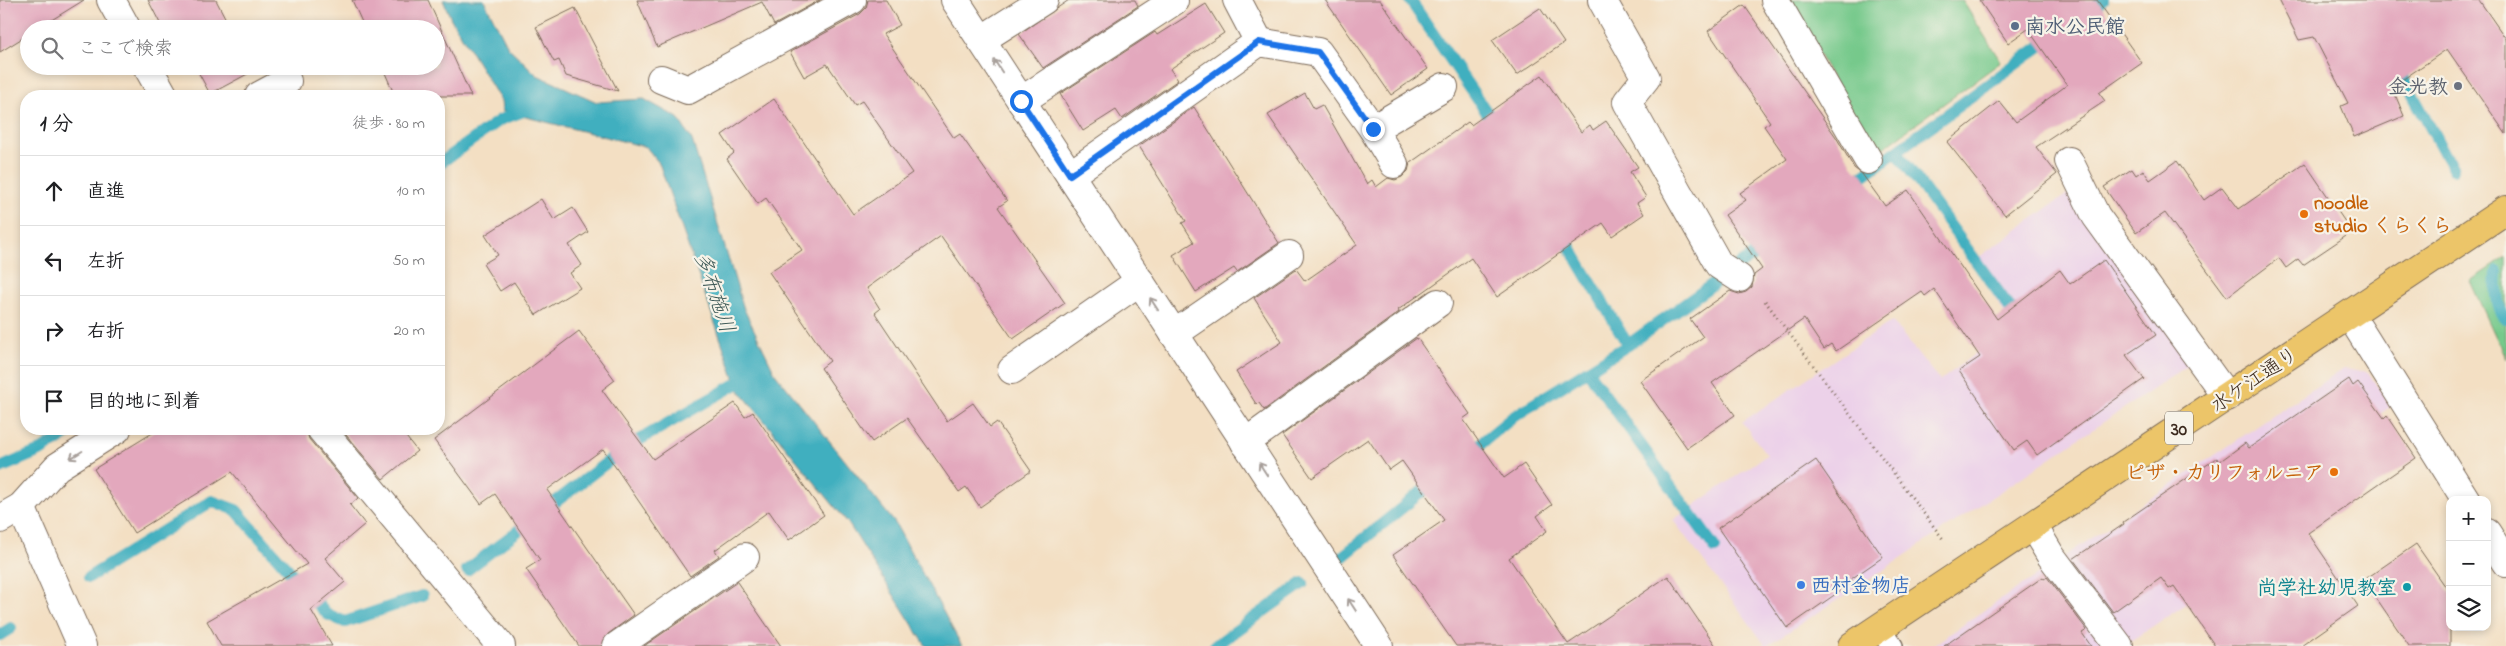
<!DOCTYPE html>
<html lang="ja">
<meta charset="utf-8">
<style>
:root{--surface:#fff;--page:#f2f2f2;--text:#202124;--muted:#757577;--line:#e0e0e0}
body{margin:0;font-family:"Indie Flower","Klee One",sans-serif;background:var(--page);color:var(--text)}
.controls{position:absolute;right:15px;bottom:15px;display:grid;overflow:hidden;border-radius:10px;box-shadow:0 2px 8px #0003}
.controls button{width:45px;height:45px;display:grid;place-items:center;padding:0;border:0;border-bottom:1px solid var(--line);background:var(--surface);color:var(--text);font:25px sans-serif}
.stop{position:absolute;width:15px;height:15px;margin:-11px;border:4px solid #1a73e8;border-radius:50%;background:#fff}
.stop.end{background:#1a73e8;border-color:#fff;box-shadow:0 1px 5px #0008}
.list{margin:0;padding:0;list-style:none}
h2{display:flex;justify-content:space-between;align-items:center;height:65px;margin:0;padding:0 20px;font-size:21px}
h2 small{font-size:16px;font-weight:400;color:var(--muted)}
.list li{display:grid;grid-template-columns:32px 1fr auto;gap:15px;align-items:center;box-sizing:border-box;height:70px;padding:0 20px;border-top:1px solid var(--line)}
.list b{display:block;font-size:19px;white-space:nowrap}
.list em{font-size:16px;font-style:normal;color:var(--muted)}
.icon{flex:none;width:28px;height:28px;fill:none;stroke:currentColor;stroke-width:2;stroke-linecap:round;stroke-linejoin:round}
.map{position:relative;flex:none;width:2506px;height:646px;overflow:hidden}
.search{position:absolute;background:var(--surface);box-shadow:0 2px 8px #0003;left:20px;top:20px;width:425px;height:55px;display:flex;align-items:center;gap:12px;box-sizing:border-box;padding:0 18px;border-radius:28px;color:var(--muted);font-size:19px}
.panel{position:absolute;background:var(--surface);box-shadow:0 2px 8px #0003;left:20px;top:90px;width:425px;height:345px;border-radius:20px}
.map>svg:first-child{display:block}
.built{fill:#ecd1e9}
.green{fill:#76c98b;stroke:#587a54}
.water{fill:#41afbf;stroke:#3e6c6e}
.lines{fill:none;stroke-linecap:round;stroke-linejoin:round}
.stream{stroke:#41afbf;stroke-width:12}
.building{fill:#e3a8bd}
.service-casing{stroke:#7b6958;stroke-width:24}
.minor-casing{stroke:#7b6958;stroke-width:30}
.tertiary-casing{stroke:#7b6958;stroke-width:30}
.primary-casing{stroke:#7b6958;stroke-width:30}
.path{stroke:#7b6958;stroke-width:3;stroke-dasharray:1 4;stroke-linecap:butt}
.service{stroke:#fff;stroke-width:21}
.minor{stroke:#fff;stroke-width:28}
.tertiary{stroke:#fff;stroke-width:28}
.primary{stroke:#ecc569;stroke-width:28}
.oneway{stroke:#a79f9a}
.route{stroke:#1a73e8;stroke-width:6}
.service-dot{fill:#5c6f8a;stroke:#f7f3e8;stroke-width:2}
.worship-dot{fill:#6b7280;stroke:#f7f3e8;stroke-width:2}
.food-dot{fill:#e8710a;stroke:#f7f3e8;stroke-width:2}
.shop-dot{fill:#3f7fe0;stroke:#f7f3e8;stroke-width:2}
.culture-dot{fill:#0f9aa8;stroke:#f7f3e8;stroke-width:2}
.labels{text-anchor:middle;stroke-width:4.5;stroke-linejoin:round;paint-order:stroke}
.shield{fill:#f7f3e8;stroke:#73665b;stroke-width:1}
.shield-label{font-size:19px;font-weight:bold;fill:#3b2a1e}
.service-label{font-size:20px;font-weight:bold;fill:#4e5e75;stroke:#f7f3e8;text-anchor:start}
.worship-label{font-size:20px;font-weight:bold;fill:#5b616d;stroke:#f7f3e8;text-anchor:end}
.food-label{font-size:20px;font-weight:bold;fill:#c56008;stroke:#f7f3e8;text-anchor:start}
.street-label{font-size:20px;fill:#3b2a1e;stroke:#f7f3e8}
.shop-label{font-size:20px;font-weight:bold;fill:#366cbe;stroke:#f7f3e8;text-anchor:start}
.culture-label{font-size:20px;font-weight:bold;fill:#0d838f;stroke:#f7f3e8;text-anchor:end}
.water-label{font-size:21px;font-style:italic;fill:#3d5956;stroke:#f7f3e8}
</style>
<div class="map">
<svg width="2506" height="646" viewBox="0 0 2506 646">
<rect width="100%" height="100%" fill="#f7f3e8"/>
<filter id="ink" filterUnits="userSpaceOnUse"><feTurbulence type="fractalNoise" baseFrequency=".02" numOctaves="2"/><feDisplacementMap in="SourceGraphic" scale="10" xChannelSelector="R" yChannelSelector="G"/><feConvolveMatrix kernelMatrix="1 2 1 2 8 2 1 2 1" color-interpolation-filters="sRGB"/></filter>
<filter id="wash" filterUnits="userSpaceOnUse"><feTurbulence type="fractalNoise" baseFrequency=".0096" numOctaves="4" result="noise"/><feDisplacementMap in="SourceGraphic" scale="20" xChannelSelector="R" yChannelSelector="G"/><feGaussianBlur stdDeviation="1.12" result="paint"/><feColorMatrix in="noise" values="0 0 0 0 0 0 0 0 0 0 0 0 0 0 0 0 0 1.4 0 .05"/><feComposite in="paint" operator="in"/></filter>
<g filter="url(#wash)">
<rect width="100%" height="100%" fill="#f3dfc3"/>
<!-- built -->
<g class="built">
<path d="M 2073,190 L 2193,362 L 1861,585 L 1766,646 L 1673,520 L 1767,455 L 1742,422 L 1892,321 L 1940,381 L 2012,325 L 1972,262 Z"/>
<path d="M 2344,368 L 2368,372 L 2390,407 L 2208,534 L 2233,573 L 2123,646 L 1932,646 Z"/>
</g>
<!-- green -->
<g class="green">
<path d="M 1788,0 L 1962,0 L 2001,62 L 1875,154 Z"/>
<path d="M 2506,257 L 2506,359 L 2470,281 Z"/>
</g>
<!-- water -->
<path class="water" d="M 443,0 L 484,0 L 508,47 L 537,75 L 597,102 L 644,99 L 678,118 L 692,140 L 744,309 L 775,373 L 895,523 L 962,646 L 926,646 L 848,523 L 738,389 L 659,163 L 646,147 L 502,111 L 501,101 L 451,19 Z"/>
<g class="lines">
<!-- stream -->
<g class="stream">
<path d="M 1410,0 L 1496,126"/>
<path d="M 2085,13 L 2103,0"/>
<path d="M 2396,64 L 2453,169"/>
<path d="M 1897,152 L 2020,322"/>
<path d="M 439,164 L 500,120 L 529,109"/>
<path d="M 1849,186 L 2053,37"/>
<path d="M 1561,232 L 1628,345"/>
<path d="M 2497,272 C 2496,286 2495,308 2506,318"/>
<path d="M 1587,370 L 1715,548"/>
<path d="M 1467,455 L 1513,417 L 1628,345 L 1766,246"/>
<path d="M 0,468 L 40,451 L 75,429"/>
<path d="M 1342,557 L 1436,480"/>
<path d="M 467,570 L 627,447 L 745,379"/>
<path d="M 89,577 L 212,501 L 236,510 L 327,614 L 345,622 L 422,596"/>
<path d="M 0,635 L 11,628"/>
<path d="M 1215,646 L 1303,583"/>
</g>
</g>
<g id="blocks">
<!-- building -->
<g class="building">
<path d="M 0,0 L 84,0 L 37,29 L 29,29 L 29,34 L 0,52 Z"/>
<path d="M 148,0 L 216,0 L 231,29 L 163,29 Z"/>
<path d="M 352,0 L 428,0 L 471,96 L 395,96 L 382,66 L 436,66 L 436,29 L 365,29 Z"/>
<path d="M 637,0 L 820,0 L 774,25 L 762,2 L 657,47 Z"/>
<path d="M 868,0 L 886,0 L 900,25 L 883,34 L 954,138 L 960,134 L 1007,201 L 998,207 L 1065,303 L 1013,339 L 941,236 L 867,288 L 880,309 L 875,313 L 947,421 L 973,403 L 990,427 L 997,422 L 1031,471 L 980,507 L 966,487 L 959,492 L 907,418 L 872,442 L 821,368 L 830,361 L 769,272 L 802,250 L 766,198 L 758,204 L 727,159 L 734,153 L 722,135 L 774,99 L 853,214 L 912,173 L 862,101 L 855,105 L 827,64 L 804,77 L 790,52 L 860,14 L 866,8 Z"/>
<path d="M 1069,0 L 1135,0 L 1138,6 L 1043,68 L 1019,34 Z"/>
<path d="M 1325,0 L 1380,0 L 1428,69 L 1391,95 Z"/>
<path d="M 1979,0 L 2097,0 L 2142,63 L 2099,93 L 2105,101 L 2036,147 L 2057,174 L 2005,215 L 1947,142 L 1999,101 L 2016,122 L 2067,85 L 2028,29 L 2008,43 Z"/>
<path d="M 2279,0 L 2479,0 L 2506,39 L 2506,134 L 2447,49 L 2392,87 L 2404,116 L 2354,137 L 2341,106 L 2348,103 L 2314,37 L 2299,40 Z"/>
<path d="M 1206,4 L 1224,33 L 1170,69 L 1178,80 L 1122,119 L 1116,110 L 1083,131 L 1060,94 L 1155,32 L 1157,35 Z"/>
<path d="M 1744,5 L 1836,137 L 1854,168 L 1862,174 L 1885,206 L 1908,190 L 1997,319 L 2060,270 L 2070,284 L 2104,260 L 2156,335 L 2126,355 L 2144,379 L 2037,455 L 2027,441 L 2014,450 L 1959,371 L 1980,357 L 1934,289 L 1925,296 L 1922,292 L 1836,351 L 1831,344 L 1824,349 L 1804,319 L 1712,383 L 1735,415 L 1687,448 L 1640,381 L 1703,337 L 1690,319 L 1730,291 L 1739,294 L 1746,292 L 1752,287 L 1754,275 L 1762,269 L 1725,215 L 1746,200 L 1740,193 L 1787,159 L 1764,126 L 1770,122 L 1708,31 Z"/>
<path d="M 575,8 L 618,91 L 566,76 L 559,60 L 554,62 L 536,27 Z"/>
<path d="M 1540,8 L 1564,43 L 1517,75 L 1492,40 Z"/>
<path d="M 195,66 L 250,66 L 253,71 L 210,94 Z"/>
<path d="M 1542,75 L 1581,132 L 1590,125 L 1593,130 L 1606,121 L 1638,167 L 1630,172 L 1646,197 L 1637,203 L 1644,214 L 1612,236 L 1603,223 L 1497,297 L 1471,258 L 1398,310 L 1399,312 L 1264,410 L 1259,403 L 1256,404 L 1236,372 L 1282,342 L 1254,298 L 1296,269 L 1305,281 L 1357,245 L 1268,115 L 1305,93 L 1314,109 L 1322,105 L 1367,184 L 1372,180 L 1376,187 L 1388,178 L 1395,180 L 1402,177 L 1408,171 L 1410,163 L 1468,122 L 1471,125 Z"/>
<path d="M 1194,107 L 1279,243 L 1237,272 L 1234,268 L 1196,292 L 1173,255 L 1194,242 L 1182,223 L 1186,221 L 1139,146 Z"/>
<path d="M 2177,161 L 2204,200 L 2222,187 L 2239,209 L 2305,163 L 2352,232 L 2303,265 L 2298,259 L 2286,268 L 2279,258 L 2227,297 L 2165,213 L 2136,233 L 2104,187 L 2132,169 L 2136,175 L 2143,170 L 2150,180 Z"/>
<path d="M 541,199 L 554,220 L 573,208 L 588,232 L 569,245 L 582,265 L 570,273 L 580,288 L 536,315 L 514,282 L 500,291 L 483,264 L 498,255 L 485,235 Z"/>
<path d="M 579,331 L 615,380 L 602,390 L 653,459 L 735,403 L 745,417 L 753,412 L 824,515 L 789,540 L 769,511 L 715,550 L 719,556 L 690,576 L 603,449 L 547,490 L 634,615 L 608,634 L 602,646 L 579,646 L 526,569 L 540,560 L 495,494 L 481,504 L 434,440 Z"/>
<path d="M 1417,338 L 1470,414 L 1463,419 L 1504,478 L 1524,464 L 1552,505 L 1537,516 L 1547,531 L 1509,558 L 1568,644 L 1668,576 L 1716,646 L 1456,646 L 1393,555 L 1444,520 L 1402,461 L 1389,470 L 1368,439 L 1312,478 L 1282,435 Z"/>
<path d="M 2349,379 L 2353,386 L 2358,382 L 2384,418 L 2387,415 L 2416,458 L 2308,533 L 2358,606 L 2301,646 L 2215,646 L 2174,586 L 2169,589 L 2161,578 L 2113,612 L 2073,559 L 2124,524 L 2123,522 L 2217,458 L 2219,462 L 2245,443 L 2249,448 Z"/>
<path d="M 159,429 L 306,429 L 309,439 L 358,498 L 350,505 L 365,524 L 325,558 L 345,582 L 311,610 L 332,646 L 221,646 L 207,621 L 307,564 L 232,472 L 134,533 L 94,469 Z"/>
<path d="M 341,429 L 400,429 L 417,451 L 383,479 Z"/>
<path d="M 1816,460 L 1883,557 L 1851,579 L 1853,582 L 1787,628 L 1718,528 Z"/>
<path d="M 2416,544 L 2450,593 L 2450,646 L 2409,646 L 2364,580 Z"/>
<path d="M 2043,577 L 2044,579 L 2047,577 L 2087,630 L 2082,633 L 2091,646 L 1944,646 Z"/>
<path d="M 737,582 L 781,646 L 644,646 Z"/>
</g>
</g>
</g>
<g filter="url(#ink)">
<use href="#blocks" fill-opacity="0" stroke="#7b6958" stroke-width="1"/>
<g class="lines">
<defs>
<path id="service" d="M 1879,628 L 1892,646"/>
<g id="minor">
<path d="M 111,0 L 127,29"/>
<path d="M 955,0 L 1379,646"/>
<path d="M 1237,0 L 1259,42"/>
<path d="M 1602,0 L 1646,78 L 1627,102 L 1719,265 L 1739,278"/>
<path d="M 1775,0 L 1868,160"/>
<path d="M 981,40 L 1044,0"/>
<path d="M 147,66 L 164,96"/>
<path d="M 661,79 L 688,90 L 852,0"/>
<path d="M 259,96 L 287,81"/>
<path d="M 1021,101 L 1174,1"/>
<path d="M 1373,129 L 1444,87"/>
<path d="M 2069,161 L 2096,216 L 2227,397"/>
<path d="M 1070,175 L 1259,42 L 1318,52 L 1373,129 L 1394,164"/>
<path d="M 2350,315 L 2466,500"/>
<path d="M 1174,334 L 1289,255"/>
<path d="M 1012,370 L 1140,281"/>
<path d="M 321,429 L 501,646"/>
<path d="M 1245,443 L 1438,303"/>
<path d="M 0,519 L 21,507 L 57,467 L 117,429"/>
<path d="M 2033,526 L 2051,556 L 2119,646"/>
<path d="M 2487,533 L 2506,563"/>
<path d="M 617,646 L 745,557"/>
</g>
<path id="tertiary" d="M 21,507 L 82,646"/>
<path id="primary" d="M 1852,646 L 2506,210"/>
</defs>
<!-- service casing -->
<use href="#service" class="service-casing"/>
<!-- minor casing -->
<use href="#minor" class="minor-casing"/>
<!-- tertiary casing -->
<use href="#tertiary" class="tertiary-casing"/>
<!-- primary casing -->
<use href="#primary" class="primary-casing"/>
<!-- path -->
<path class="path" d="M 1765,301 L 1943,539"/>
<!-- service -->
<use href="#service" class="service"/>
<!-- minor -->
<use href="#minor" class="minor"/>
<!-- tertiary -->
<use href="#tertiary" class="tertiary"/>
<!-- primary -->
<use href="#primary" class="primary"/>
</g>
<!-- one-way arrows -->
<defs><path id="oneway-shaft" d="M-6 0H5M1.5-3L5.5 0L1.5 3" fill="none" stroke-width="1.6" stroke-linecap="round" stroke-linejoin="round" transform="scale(1.25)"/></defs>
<g class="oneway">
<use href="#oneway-shaft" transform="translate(998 66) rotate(-123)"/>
<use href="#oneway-shaft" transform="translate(1154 304) rotate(-123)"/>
<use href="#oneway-shaft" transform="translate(76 455) rotate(148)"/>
<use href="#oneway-shaft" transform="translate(1263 469) rotate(-123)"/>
<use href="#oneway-shaft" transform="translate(1352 605) rotate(-123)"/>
</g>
</g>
<g class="lines" filter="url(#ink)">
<!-- route -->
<path class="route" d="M 1021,101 L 1070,175 L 1259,42 L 1318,52 L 1373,129"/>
</g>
<!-- markers -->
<circle class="service-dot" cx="2015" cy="26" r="5"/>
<circle class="worship-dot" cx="2458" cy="86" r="5"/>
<g class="food-dot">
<circle cx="2304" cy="214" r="5"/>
<circle cx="2334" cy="472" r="5"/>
</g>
<circle class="shop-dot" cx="1801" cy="585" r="5"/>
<circle class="culture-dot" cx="2407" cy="587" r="5"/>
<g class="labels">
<!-- shield labels -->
<rect class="shield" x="2165" y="411.5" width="28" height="33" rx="4"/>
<g class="shield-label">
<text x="2179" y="435">30</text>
</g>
<!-- service labels -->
<g class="service-label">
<text x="2025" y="33">南水公民館</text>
</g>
<!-- worship labels -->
<g class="worship-label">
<text x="2448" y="93">金光教</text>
</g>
<!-- food labels -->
<g class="food-label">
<text x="2314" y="209">noodle<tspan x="2314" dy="23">studio くらくら</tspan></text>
<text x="2324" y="479" text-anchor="end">ピザ・カリフォルニア</text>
</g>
<!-- street labels -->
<g class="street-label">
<text transform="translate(2254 379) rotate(-34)" y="7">水ケ江通り</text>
</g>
<!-- shop labels -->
<g class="shop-label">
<text x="1811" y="592">西村金物店</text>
</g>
<!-- culture labels -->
<g class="culture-label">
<text x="2397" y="594">尚学社幼児教室</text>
</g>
<!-- water labels -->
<g class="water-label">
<text transform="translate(715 292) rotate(71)" y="7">多布施川</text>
</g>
</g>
</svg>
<div class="controls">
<button>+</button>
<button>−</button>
<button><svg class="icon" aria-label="layers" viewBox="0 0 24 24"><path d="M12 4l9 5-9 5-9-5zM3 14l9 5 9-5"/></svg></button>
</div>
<div class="stop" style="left:1021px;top:101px"></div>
<div class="stop end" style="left:1373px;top:129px"></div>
<div class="search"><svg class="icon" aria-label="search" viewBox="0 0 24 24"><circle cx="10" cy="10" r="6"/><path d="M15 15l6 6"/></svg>ここで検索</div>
<section class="panel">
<h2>1 分<small>徒歩 · 80 m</small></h2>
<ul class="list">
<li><svg class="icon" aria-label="ahead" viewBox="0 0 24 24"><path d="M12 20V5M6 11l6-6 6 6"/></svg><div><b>直進</b></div><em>10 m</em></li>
<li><svg class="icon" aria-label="left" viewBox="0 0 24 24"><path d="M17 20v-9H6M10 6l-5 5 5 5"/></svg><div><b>左折</b></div><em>50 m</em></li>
<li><svg class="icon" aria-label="right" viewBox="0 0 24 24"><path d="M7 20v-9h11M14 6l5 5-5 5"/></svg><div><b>右折</b></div><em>20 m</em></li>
<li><svg class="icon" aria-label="arrive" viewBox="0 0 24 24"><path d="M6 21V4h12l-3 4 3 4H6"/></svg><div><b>目的地に到着</b></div></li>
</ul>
</section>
</div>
